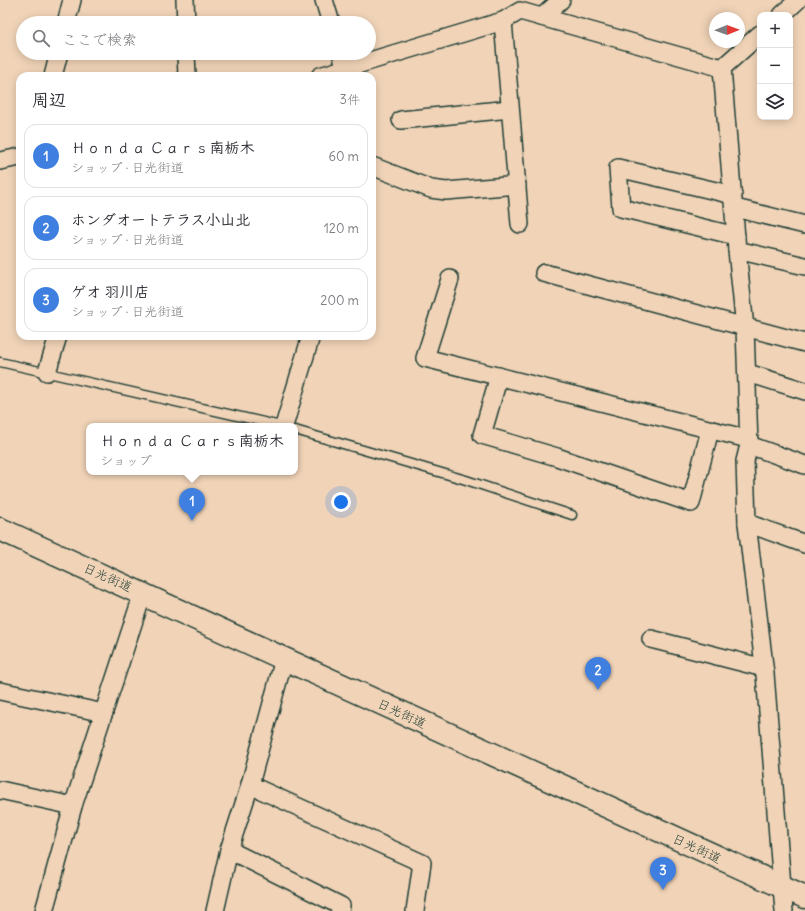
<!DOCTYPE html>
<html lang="ja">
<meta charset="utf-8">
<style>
:root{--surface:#fff;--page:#f2f2f3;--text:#2b2b33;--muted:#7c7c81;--line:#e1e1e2;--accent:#d1495b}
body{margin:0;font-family:Delius,"Klee One",sans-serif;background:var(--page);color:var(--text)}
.controls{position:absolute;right:12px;top:12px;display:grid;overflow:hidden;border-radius:8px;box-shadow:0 2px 10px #0003}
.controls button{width:36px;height:36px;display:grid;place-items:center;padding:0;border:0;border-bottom:1px solid var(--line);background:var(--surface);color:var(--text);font:20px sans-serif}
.compass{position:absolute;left:709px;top:12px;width:36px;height:36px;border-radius:50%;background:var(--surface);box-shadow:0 2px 10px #0003;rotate:89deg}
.you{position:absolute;left:341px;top:502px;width:14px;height:14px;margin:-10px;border:3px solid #fff;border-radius:50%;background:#1a73e8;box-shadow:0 0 0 6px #1a73e833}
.badge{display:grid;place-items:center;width:26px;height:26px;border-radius:50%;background:var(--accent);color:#fff;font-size:13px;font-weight:700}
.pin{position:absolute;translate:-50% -33px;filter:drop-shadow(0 1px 2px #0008)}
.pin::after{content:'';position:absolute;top:21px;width:14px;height:12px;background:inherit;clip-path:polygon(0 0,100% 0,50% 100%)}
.popup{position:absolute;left:86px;top:423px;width:212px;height:52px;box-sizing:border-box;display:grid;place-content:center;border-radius:8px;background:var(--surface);filter:drop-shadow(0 1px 3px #0005);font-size:13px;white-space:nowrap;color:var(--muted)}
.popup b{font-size:15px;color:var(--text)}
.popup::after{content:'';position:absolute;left:50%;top:100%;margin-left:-8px;border:8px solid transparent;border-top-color:var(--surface)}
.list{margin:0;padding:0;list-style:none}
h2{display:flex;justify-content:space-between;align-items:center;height:52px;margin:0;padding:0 16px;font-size:17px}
h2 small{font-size:13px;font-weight:400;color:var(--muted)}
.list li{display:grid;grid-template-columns:26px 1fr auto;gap:12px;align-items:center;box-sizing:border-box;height:64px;margin:0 8px 8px;padding:0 8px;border:1px solid var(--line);border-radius:12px}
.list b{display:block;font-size:15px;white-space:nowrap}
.list p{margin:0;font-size:13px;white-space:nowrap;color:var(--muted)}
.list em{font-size:13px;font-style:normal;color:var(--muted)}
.icon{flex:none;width:22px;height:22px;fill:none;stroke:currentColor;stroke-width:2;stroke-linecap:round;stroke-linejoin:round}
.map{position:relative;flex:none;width:805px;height:911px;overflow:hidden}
.search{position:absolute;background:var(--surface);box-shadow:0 2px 10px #0003;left:16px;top:16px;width:360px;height:44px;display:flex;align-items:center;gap:10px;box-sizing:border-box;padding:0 14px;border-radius:22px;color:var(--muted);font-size:15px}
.panel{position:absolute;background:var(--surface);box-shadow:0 2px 10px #0003;left:16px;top:72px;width:360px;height:268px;border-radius:12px}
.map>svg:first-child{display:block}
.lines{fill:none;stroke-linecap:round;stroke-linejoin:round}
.lane-casing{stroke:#1f3d34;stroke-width:11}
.street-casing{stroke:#1f3d34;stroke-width:20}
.highway-casing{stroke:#1f3d34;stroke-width:25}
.lane{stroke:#f1d4b8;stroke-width:8}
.street{stroke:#f1d4b8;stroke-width:17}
.highway{stroke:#f1d4b8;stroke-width:22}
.labels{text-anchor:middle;stroke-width:4;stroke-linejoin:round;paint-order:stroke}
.street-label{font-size:13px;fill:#1f3d34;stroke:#f1d4b8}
</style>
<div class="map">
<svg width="805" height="911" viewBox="0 0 805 911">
<rect width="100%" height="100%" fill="#f1d4b8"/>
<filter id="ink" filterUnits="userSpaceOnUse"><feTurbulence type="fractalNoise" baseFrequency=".025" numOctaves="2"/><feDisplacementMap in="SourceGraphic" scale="8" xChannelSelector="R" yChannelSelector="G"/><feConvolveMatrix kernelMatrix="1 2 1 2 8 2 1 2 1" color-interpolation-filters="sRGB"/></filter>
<g filter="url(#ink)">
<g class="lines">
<defs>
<g id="lane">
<path d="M 0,362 L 281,426"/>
<path d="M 295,430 L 466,480 L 572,515"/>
</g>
<g id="street">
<path d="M 185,0 L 186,23"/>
<path d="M 324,0 L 331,23"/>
<path d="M 782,15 L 798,0"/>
<path d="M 542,17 L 561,0"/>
<path d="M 503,21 L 520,224"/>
<path d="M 66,23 L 72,0"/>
<path d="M 186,53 L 187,76"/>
<path d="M 341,53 L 346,68"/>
<path d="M 722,68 L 737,250 L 745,328 L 749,445 L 745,461 L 747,523 L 765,674 L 784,911"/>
<path d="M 722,68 L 760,34"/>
<path d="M 53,76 L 59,53"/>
<path d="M 320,76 L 503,21 L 520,11 L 722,68"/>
<path d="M 401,120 L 510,109"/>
<path d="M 0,161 L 20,157"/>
<path d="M 372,166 L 431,189 L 446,191 L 517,185"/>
<path d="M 733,195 L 618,168 L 621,208 L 736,236"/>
<path d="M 735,208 L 805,225"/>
<path d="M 737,250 L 805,266"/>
<path d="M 544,273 L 805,343"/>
<path d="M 450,279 L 425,358 L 748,439"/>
<path d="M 47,372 L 58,336"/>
<path d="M 748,373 L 805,391"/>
<path d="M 499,376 L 482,435 L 557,457 L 691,503 L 710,430"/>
<path d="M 284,426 L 311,336"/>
<path d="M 749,445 L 805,465"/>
<path d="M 747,523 L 805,544"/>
<path d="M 651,639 L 764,668"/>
<path d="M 0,691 L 104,713"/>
<path d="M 250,785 L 422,863 L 415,911"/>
<path d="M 0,790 L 73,806"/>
<path d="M 229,850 L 341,906 L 340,911"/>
<path d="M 44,911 L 73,806 L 143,593"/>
<path d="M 215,911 L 229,850 L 249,788 L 284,659"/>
</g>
<path id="highway" d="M 0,529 L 805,897"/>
</defs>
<!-- lane casing -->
<use href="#lane" class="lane-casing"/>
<!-- street casing -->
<use href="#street" class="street-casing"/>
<!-- highway casing -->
<use href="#highway" class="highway-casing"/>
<!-- lane -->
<use href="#lane" class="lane"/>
<!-- street -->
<use href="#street" class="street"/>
<!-- highway -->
<use href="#highway" class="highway"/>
</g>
</g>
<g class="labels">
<!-- street labels -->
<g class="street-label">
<text transform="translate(108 577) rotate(24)" y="5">日光街道</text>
<text transform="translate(402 713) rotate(25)" y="5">日光街道</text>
<text transform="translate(697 848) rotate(25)" y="5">日光街道</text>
</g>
</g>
</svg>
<div class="controls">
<button>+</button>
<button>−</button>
<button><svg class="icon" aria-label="layers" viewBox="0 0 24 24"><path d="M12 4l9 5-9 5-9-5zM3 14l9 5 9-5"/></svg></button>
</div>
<svg class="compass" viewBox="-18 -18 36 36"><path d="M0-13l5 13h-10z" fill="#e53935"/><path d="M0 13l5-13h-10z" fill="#7c7c81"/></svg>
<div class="you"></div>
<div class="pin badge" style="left:192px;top:521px;background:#3f7fe0">1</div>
<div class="popup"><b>Ｈｏｎｄａ Ｃａｒｓ南栃木</b>ショップ</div>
<div class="pin badge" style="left:598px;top:690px;background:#3f7fe0">2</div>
<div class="pin badge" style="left:663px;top:890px;background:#3f7fe0">3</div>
<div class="search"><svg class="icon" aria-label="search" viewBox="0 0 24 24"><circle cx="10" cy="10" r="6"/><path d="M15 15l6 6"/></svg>ここで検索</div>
<section class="panel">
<h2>周辺<small>3件</small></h2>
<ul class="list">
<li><span class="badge" style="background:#3f7fe0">1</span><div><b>Ｈｏｎｄａ Ｃａｒｓ南栃木</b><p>ショップ · 日光街道</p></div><em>60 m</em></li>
<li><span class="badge" style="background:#3f7fe0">2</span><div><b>ホンダオートテラス小山北</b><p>ショップ · 日光街道</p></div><em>120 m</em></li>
<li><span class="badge" style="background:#3f7fe0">3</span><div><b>ゲオ 羽川店</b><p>ショップ · 日光街道</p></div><em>200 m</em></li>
</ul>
</section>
</div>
